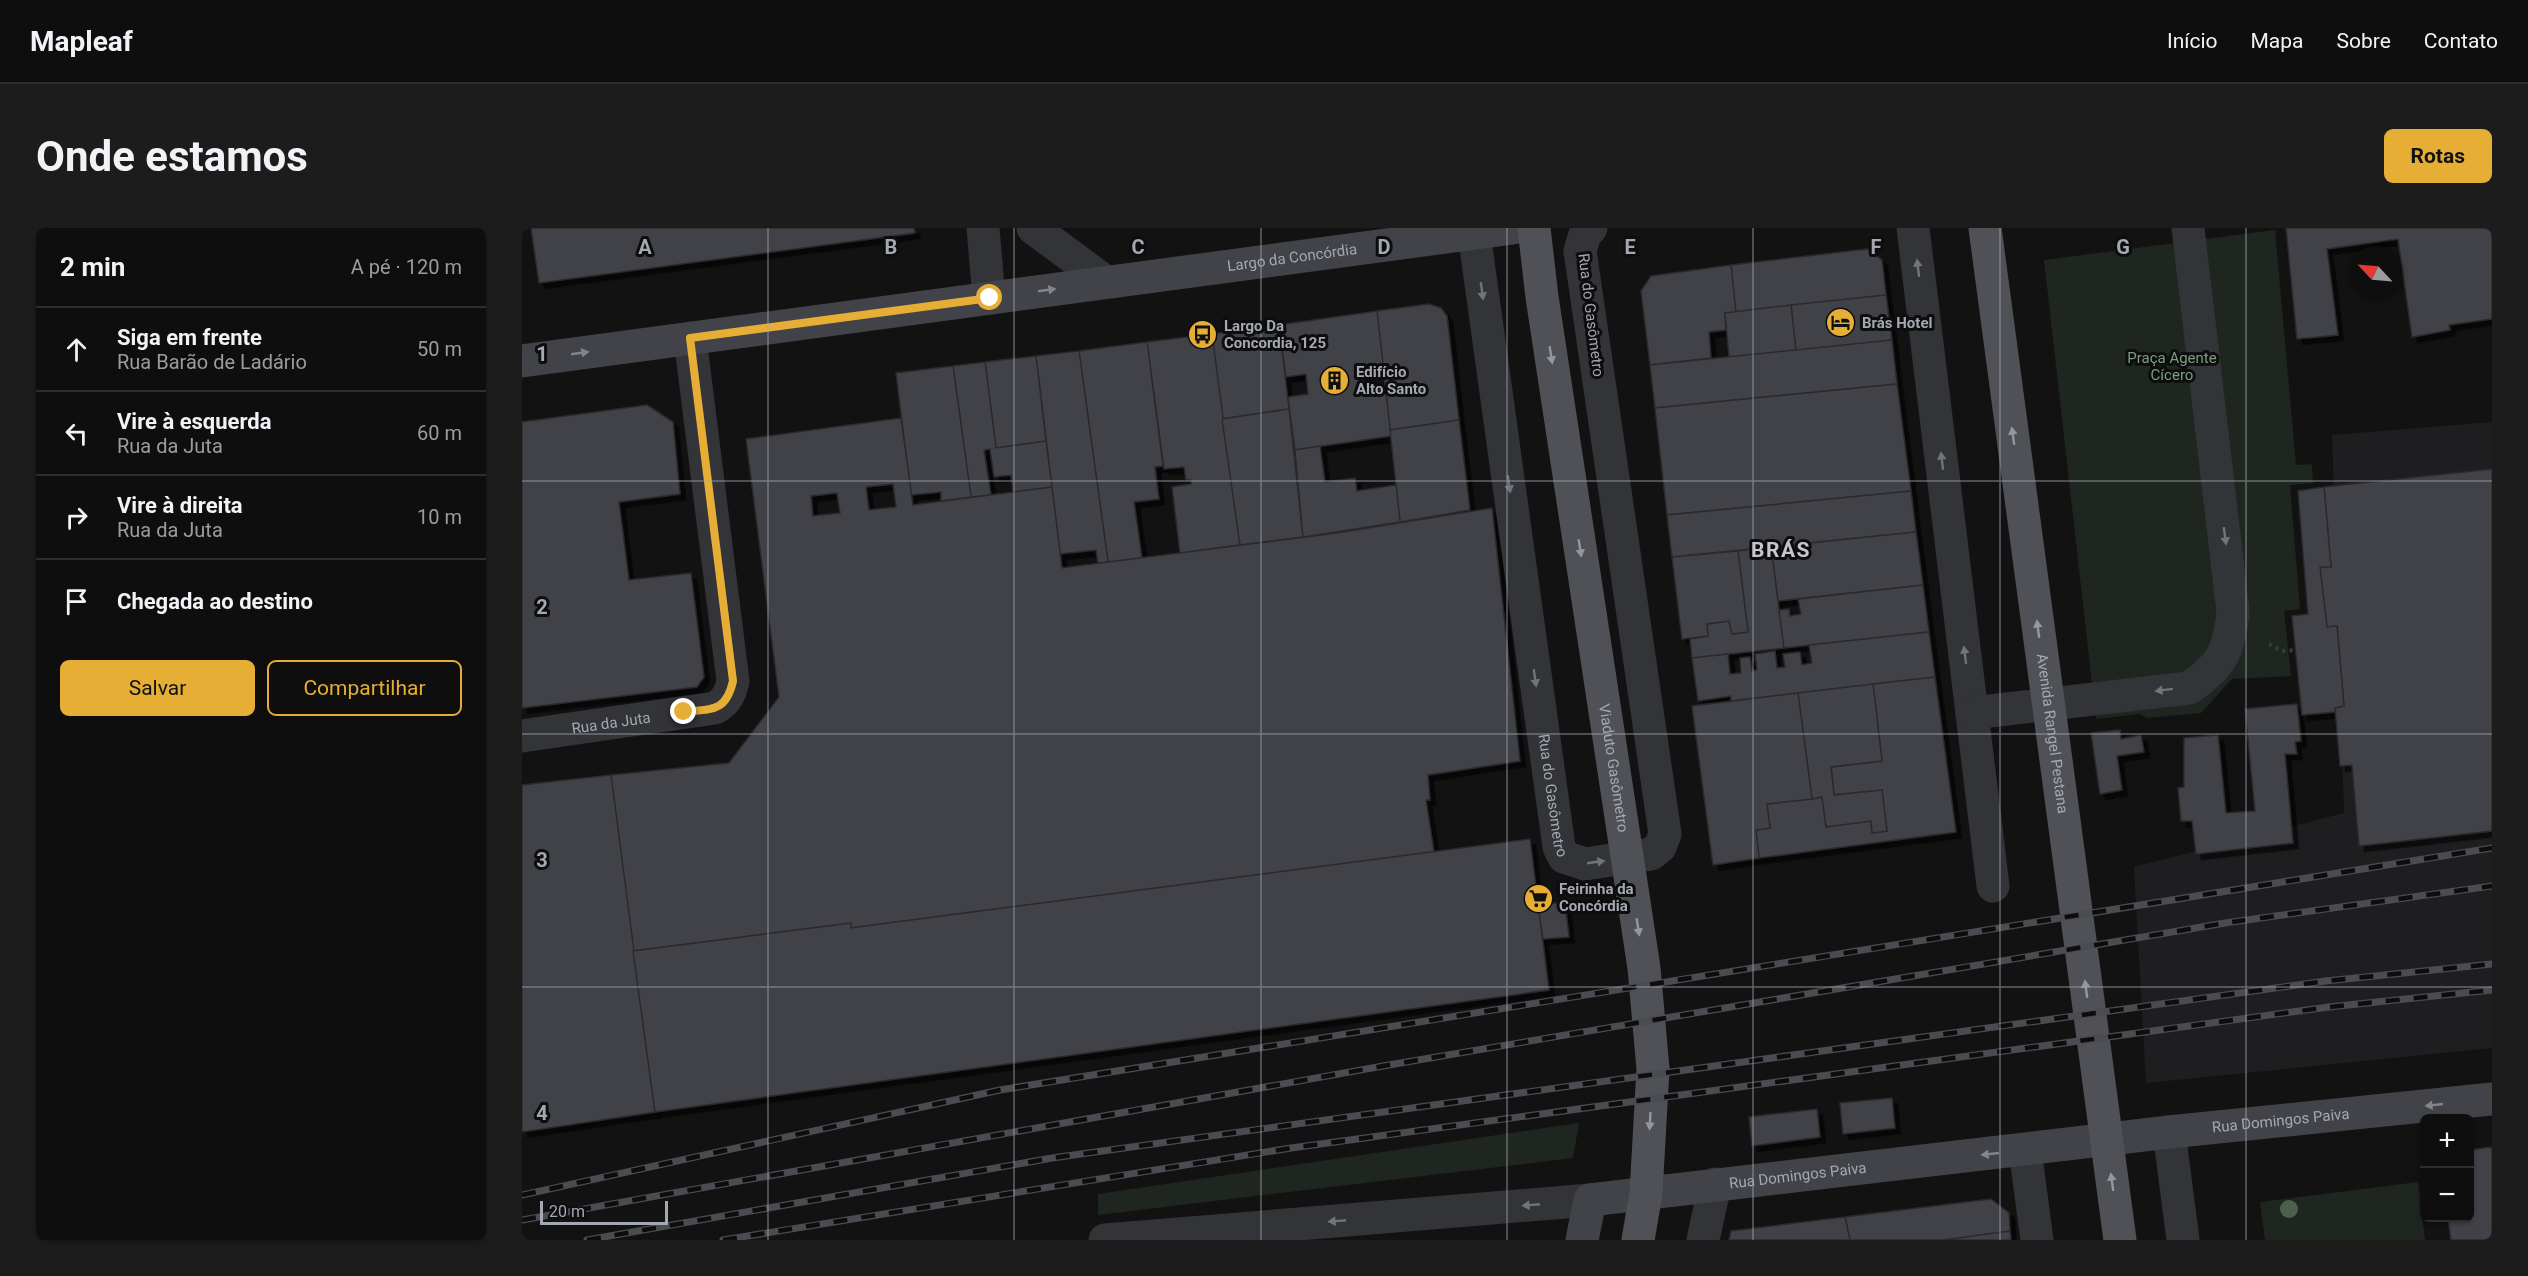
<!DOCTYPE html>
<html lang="pt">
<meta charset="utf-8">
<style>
:root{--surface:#0e0e0e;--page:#1c1c1c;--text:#f1f3f6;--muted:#9b9c9e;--line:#2e2e2e;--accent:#e7ae36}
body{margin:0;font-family:Roboto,sans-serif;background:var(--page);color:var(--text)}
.controls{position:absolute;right:18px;bottom:18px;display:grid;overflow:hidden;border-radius:9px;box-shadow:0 2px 4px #0004}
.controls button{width:54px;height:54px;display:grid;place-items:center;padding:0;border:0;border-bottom:2px solid var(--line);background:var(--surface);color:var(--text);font:30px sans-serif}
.compass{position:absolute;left:1826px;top:18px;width:54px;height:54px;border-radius:50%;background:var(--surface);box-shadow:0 2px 4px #0004;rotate:296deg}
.scale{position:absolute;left:18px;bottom:15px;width:128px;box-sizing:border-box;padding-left:6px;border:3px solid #a4a8b3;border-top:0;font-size:16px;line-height:21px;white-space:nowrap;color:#a4a8b3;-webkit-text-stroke:4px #0d0d0e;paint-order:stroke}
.stop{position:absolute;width:18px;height:18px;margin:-14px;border:4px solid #e7ae36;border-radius:50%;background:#fff}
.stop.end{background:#e7ae36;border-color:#fff;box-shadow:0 2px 6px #0008}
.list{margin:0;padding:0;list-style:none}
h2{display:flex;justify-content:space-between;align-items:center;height:78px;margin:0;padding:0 24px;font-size:26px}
h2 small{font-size:20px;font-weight:400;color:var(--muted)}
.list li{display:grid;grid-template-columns:39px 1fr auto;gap:18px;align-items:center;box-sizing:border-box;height:84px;padding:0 24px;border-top:2px solid var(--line)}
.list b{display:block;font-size:22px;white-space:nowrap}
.list p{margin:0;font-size:20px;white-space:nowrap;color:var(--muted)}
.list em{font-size:20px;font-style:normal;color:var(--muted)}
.actions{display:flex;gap:12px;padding:18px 24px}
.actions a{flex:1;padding:14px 0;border:2px solid var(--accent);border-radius:9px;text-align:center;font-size:21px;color:var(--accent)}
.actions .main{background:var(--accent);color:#111}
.icon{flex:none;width:33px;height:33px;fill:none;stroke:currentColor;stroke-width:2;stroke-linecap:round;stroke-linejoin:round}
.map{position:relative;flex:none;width:1970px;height:1012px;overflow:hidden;border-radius:9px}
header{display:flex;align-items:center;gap:36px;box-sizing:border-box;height:84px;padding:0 30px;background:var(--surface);border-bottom:2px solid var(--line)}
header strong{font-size:28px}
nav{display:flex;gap:33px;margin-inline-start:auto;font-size:21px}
.intro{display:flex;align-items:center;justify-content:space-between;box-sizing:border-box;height:144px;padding:0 36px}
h1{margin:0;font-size:42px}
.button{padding:15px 27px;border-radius:9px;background:var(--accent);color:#111;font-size:21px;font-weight:700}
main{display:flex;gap:36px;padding:0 36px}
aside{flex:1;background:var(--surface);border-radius:9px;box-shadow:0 2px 4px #0004}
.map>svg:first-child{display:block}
.built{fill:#1e1e20}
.green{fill:#1e261f}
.building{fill:#414246;stroke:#2c2c2f;stroke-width:1.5;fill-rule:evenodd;filter:url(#shadow)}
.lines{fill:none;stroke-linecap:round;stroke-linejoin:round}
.path{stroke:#393b3f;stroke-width:4;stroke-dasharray:3 4.5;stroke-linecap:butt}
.street{stroke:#333438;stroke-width:33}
.secondary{stroke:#414348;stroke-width:33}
.primary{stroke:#4f5157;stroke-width:33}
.rail-casing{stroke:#4a4c51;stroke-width:7}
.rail{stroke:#0d0d0e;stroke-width:4.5;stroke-dasharray:14;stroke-linecap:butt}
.tree{fill:#4c5e4e}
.oneway{fill:#71747c}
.oneway2{fill:#81858e}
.oneway3{fill:#9397a1}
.route{stroke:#e7ae36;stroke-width:8}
.grid{fill:none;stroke:#a4a8b3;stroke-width:1.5;stroke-opacity:0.55}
.labels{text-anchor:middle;stroke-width:6;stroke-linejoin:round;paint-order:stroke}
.street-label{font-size:15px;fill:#a4a8b3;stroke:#0d0d0e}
.poi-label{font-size:15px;font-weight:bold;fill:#a4a8b3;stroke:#0d0d0e;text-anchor:start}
.park-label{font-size:15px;fill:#7c9d7e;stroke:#0d0d0e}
.district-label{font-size:21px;font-weight:bold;letter-spacing:1.5px;fill:#c5c7cf;stroke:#0d0d0e}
.grid-label{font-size:20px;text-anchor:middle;font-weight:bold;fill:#a4a8b3;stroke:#0d0d0e;stroke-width:6;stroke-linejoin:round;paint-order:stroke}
</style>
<header>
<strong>Mapleaf</strong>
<nav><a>Início</a><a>Mapa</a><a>Sobre</a><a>Contato</a></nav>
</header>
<div class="intro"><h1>Onde estamos</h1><a class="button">Rotas</a></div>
<main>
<aside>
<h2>2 min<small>A pé · 120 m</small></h2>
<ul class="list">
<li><svg class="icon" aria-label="ahead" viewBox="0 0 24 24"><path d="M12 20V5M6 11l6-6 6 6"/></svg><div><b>Siga em frente</b><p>Rua Barão de Ladário</p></div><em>50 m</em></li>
<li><svg class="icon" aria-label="left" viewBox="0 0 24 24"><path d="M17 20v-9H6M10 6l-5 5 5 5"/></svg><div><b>Vire à esquerda</b><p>Rua da Juta</p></div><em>60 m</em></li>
<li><svg class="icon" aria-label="right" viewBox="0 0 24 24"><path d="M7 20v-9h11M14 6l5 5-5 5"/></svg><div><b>Vire à direita</b><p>Rua da Juta</p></div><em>10 m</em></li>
<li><svg class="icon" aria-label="arrive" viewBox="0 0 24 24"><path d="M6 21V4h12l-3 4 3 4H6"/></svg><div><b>Chegada ao destino</b></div></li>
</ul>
<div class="actions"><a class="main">Salvar</a><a>Compartilhar</a></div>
</aside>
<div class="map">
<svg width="1970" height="1012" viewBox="0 0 1970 1012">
<defs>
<filter id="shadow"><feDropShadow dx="5.5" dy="5.5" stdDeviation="0" flood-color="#0009"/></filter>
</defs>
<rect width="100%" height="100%" fill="#121213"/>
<!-- built -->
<path class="built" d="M 1970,194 L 1970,820 L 1624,855 L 1612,639 L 1822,585 L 1810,207 Z"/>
<!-- green -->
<g class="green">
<path d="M 1753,2 L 1774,237 L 1790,236 L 1791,255 L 1768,257 L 1778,381 L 1762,383 L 1769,448 L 1710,451 L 1679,485 L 1625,490 L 1618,486 L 1574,491 L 1522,32 Z"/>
<path d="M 1057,895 L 1051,930 L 576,987 L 576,966 Z"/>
<path d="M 1896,954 L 1903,1012 L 1743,1012 L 1738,974 Z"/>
</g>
<!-- building -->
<g class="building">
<path d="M 9,0 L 392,0 L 393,5 L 17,55 Z"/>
<path d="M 1764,0 L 1970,0 L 1970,91 L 1927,97 L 1928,102 L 1890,109 L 1876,11 L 1805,21 L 1816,107 L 1775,111 Z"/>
<path d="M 1345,21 L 1360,32 L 1364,67 L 1214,85 L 1209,37 Z"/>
<path d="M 1209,37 L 1214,85 L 1203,85 L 1204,102 L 1187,104 L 1189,130 L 1128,137 L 1119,63 L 1129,48 Z"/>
<path d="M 1364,67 L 1370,112 L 1274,123 L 1269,77 Z"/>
<path d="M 907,76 L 919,80 L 925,88 L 937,192 L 868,202 L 855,83 Z"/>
<path d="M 1269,77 L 1274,123 L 1207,129 L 1203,85 Z"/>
<path d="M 855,83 L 861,136 L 840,139 L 843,160 L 863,158 L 869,208 L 773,222 L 766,169 L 786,166 L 784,146 L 764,149 L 757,97 Z"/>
<path d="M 757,97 L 767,181 L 700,191 L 690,106 Z"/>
<path d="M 690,106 L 718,317 L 658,325 L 650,259 L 669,256 L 669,252 L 664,252 L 662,239 L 642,241 L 625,114 Z"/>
<path d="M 1370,112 L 1375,156 L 1133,180 L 1128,137 Z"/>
<path d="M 625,114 L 641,238 L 633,239 L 637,271 L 612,274 L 620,330 L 586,334 L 557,123 Z"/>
<path d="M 557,123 L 586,334 L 576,335 L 574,322 L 538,326 L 514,128 Z"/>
<path d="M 514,128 L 524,213 L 474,220 L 463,134 Z"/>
<path d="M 463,134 L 474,220 L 524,213 L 530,259 L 491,264 L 489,247 L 472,249 L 468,221 L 462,222 L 469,267 L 449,269 L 431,138 Z"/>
<path d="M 431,138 L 449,269 L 419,273 L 419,264 L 389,267 L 374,145 Z"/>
<path d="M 1375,156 L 1389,263 L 1145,287 L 1133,180 Z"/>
<path d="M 125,177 L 151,194 L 158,266 L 97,274 L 107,352 L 169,345 L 182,449 L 175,459 L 0,480 L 0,194 Z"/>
<path d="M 767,181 L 781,309 L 718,317 L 700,191 Z"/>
<path d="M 379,190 L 391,277 L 530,259 L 540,340 L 815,305 L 970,280 L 998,533 L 906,547 L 908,572 L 904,572 L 912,624 L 329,700 L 329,695 L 111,723 L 89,547 L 207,535 L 257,469 L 224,211 ZM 371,256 L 374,279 L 347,282 L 344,259 ZM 315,265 L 318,285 L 291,288 L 289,268 Z"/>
<path d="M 937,192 L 948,282 L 878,294 L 868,202 Z"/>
<path d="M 798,218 L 803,254 L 833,250 L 835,263 L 874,257 L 878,294 L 781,309 L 773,222 Z"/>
<path d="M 1970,241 L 1970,603 L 1837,618 L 1830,537 L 1818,538 L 1813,480 L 1822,478 L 1815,398 L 1805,399 L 1798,339 L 1809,339 L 1802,259 Z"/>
<path d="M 1802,259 L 1809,339 L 1798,339 L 1805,399 L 1815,398 L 1822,478 L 1813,480 L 1813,484 L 1780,487 L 1770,388 L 1786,386 L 1776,263 Z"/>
<path d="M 1389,263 L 1394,304 L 1150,329 L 1145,287 Z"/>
<path d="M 1394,304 L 1401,357 L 1256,373 L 1249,319 Z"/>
<path d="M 1249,319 L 1262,420 L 1170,430 L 1168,411 L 1186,408 L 1185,396 L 1207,393 L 1210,406 L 1226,404 L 1216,323 Z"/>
<path d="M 1216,323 L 1226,404 L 1210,406 L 1207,393 L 1185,396 L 1186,408 L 1160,411 L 1150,329 Z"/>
<path d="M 1401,357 L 1407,404 L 1262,420 L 1257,382 L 1267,381 L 1268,388 L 1279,386 L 1276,371 Z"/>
<path d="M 1407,404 L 1413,449 L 1209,473 L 1209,468 L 1176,473 L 1170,430 L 1206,426 L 1208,446 L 1219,445 L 1218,430 L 1228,429 L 1230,443 L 1235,442 L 1233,426 L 1253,423 L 1255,440 L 1263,439 L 1261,426 L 1278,424 L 1280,437 L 1290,435 L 1287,417 Z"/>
<path d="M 1413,449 L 1434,604 L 1237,630 L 1234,602 L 1248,600 L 1245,576 L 1300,569 L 1304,599 L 1349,593 L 1350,605 L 1365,603 L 1360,562 L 1312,567 L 1309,539 L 1360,533 L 1351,456 Z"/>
<path d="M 1351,456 L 1360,533 L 1309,539 L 1312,567 L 1360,562 L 1365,603 L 1350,605 L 1349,593 L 1304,599 L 1300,569 L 1290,571 L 1276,465 Z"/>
<path d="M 1276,465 L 1290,571 L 1245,576 L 1248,600 L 1234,602 L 1237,630 L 1191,637 L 1170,478 Z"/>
<path d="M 1775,476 L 1779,513 L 1773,514 L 1775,526 L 1763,526 L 1771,615 L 1674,626 L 1670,593 L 1659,593 L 1656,560 L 1662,559 L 1662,510 L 1696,507 L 1704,585 L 1733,583 L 1723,481 Z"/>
<path d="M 1598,502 L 1599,511 L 1619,507 L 1622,524 L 1595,528 L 1600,562 L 1578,566 L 1569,505 Z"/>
<path d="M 89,547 L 133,884 L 0,904 L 0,557 Z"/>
<path d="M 1008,611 L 1027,762 L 133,884 L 111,723 L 329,695 L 329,700 Z"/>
<path d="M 1043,674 L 1047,709 L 1021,711 L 1016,677 Z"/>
<path d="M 1370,870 L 1373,900 L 1321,906 L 1318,875 Z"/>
<path d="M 1295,881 L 1298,909 L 1230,918 L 1227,889 Z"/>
<path d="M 1970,919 L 1970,1012 L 1929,1012 L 1926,990 L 1948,990 L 1948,922 Z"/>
<path d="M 1469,971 L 1487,985 L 1488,1003 L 1422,1012 L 1328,1012 L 1323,989 Z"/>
<path d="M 1323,989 L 1328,1012 L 1207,1012 L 1209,1003 Z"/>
<path d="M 1488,1003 L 1489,1012 L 1422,1012 Z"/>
</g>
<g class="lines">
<!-- path -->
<path class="path" d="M 1747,416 L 1759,423 L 1774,422"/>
<!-- street -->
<g class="street">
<path d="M 461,0 L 467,70"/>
<path d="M 511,0 L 584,54"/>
<path d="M 1391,0 L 1471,658"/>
<path id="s1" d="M 952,5 L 1037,619 L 1042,629 L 1063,636 L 1129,626 L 1138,619 L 1143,606 L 1058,23 L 1063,6 L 1069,0"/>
<path d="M 1450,485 L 1667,460 C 1700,438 1707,423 1711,384 L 1666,0"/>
<path id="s2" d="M 0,508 L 193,480 C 205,473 208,466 211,453 L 168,110"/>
<path d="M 1647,904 L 1661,1012"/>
<path d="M 1503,922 L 1515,1012"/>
<path d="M 583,1012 L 1068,972"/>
<path d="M 1181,1012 L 1193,956"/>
</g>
<!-- secondary -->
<g class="secondary">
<path id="s3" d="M 0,133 L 991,0"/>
<path id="s4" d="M 1060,1012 L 1068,972 L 1647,904 L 1970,871"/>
</g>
<!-- primary -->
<g class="primary">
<path id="s5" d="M 1012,0 L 1020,69 L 1122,740 L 1131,841 L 1124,965 L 1116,1012"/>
<path id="s6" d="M 1463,0 L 1598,1012"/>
</g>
<defs>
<g id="rail">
<path d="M 0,967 L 478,862 L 1970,620"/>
<path d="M 0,992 L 861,838 L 1703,695 L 1970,658"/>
<path d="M 65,1012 L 530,930 L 1804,753 L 1970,736"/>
<path d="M 201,1012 L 769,920 L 1807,779 L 1970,762"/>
</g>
</defs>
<!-- rail casing -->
<use href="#rail" class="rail-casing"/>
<!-- rail -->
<use href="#rail" class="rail"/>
</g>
<!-- trees -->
<circle class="tree" cx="1767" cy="981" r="9"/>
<!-- one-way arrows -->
<defs><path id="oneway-solid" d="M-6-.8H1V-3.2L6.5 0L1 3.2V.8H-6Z" transform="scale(1.5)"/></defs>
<g class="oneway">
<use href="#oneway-solid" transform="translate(1396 40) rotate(-97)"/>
<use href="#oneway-solid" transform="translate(960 63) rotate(82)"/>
<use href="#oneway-solid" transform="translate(1420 233) rotate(-97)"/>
<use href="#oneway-solid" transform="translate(987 256) rotate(82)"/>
<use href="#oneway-solid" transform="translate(1703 308) rotate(82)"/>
<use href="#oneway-solid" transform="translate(1443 427) rotate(-97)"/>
<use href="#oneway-solid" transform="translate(1013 450) rotate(82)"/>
<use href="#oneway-solid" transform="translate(1642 462) rotate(173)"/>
<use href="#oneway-solid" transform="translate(1074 634) rotate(-8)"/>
<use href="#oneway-solid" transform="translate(1009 977) rotate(175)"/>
<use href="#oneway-solid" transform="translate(815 993) rotate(175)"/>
</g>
<g class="oneway2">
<use href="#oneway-solid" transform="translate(525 62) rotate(-8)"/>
<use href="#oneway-solid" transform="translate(58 125) rotate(-8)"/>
<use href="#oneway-solid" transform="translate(1912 877) rotate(174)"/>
<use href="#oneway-solid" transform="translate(1468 926) rotate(174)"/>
</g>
<g class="oneway3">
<use href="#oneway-solid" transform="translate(1029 127) rotate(81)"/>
<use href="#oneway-solid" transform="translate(1491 208) rotate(-98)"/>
<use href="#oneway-solid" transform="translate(1058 320) rotate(81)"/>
<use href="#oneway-solid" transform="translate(1516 401) rotate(-98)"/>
<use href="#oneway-solid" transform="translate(1116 699) rotate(81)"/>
<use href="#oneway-solid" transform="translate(1564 761) rotate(-98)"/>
<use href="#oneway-solid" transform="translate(1128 893) rotate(93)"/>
<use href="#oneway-solid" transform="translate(1590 954) rotate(-98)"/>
</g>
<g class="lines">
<!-- route -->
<path class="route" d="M 162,484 C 190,481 204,484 211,453 L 168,110 L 468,70"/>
</g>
<!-- grid -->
<path class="grid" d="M 246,0 L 246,1012M 492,0 L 492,1012M 739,0 L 739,1012M 985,0 L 985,1012M 1231,0 L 1231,1012M 1478,0 L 1478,1012M 1724,0 L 1724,1012M 0,253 L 1970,253M 0,506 L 1970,506M 0,759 L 1970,759"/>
<!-- icons -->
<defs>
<symbol id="hotel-disc" viewBox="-11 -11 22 22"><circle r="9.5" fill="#e7ae36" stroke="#0d0d0e"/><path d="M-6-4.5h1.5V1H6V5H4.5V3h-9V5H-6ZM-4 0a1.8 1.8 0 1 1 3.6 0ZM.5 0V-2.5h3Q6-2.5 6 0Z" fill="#111"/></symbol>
<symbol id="bus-disc" viewBox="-11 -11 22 22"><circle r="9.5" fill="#e7ae36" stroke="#0d0d0e"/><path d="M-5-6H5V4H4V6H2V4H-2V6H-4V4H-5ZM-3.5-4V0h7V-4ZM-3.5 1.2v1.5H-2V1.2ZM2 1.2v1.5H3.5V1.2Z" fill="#111"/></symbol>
<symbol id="building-disc" viewBox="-11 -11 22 22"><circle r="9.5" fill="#e7ae36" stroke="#0d0d0e"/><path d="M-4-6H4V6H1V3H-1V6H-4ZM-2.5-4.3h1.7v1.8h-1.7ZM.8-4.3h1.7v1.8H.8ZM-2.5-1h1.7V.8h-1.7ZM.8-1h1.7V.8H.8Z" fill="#111"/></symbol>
<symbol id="supermarket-disc" viewBox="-11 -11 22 22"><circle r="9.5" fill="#e7ae36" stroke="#0d0d0e"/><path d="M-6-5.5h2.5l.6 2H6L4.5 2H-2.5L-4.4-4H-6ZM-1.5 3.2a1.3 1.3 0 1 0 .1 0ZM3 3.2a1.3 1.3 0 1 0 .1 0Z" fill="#111"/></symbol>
</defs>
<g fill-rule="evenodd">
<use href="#hotel-disc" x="1302" y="78" width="33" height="33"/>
<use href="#bus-disc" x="664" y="90" width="33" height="33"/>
<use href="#building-disc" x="796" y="136" width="33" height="33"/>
<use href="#supermarket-disc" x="1000" y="654" width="33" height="33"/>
</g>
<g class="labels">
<!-- street labels -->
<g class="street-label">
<text dy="5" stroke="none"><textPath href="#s3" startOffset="777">Largo da Concórdia</textPath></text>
<text transform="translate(1069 87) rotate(83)" y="5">Rua do Gasômetro</text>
<text dy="5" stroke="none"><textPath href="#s2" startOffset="90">Rua da Juta</textPath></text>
<text dy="5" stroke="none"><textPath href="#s6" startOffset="510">Avenida Rangel Pestana</textPath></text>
<text dy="5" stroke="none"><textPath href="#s5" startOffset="546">Viaduto Gasômetro</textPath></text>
<text dy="5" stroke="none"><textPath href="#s1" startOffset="568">Rua do Gasômetro</textPath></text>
<text dy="5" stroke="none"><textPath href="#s4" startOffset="736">Rua Domingos Paiva</textPath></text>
<text dy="5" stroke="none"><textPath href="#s4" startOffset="250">Rua Domingos Paiva</textPath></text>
</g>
<!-- poi labels -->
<g class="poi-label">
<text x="1340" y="100">Brás Hotel</text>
<text x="702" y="103">Largo Da<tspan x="702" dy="17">Concordia, 125</tspan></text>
<text x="834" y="149">Edifício<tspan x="834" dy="17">Alto Santo</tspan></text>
<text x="1037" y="666">Feirinha da<tspan x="1037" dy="17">Concórdia</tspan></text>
</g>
<!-- park labels -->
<g class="park-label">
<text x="1650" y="135">Praça Agente<tspan x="1650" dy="17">Cícero</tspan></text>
</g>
<!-- district labels -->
<g class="district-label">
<text x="1259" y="329">BRÁS</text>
</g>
</g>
<g class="grid-label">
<text x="123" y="26">A</text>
<text x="369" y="26">B</text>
<text x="616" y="26">C</text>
<text x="862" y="26">D</text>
<text x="1108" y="26">E</text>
<text x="1354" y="26">F</text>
<text x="1601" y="26">G</text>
<text x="20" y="133">1</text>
<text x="20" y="386">2</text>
<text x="20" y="639">3</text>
<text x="20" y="892">4</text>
</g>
</svg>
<div class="controls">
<button>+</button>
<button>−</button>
</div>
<svg class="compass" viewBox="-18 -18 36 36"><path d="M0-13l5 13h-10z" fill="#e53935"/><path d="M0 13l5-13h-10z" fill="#9b9c9e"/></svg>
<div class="scale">20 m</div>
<div class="stop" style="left:468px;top:70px"></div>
<div class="stop end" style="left:162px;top:484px"></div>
</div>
</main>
